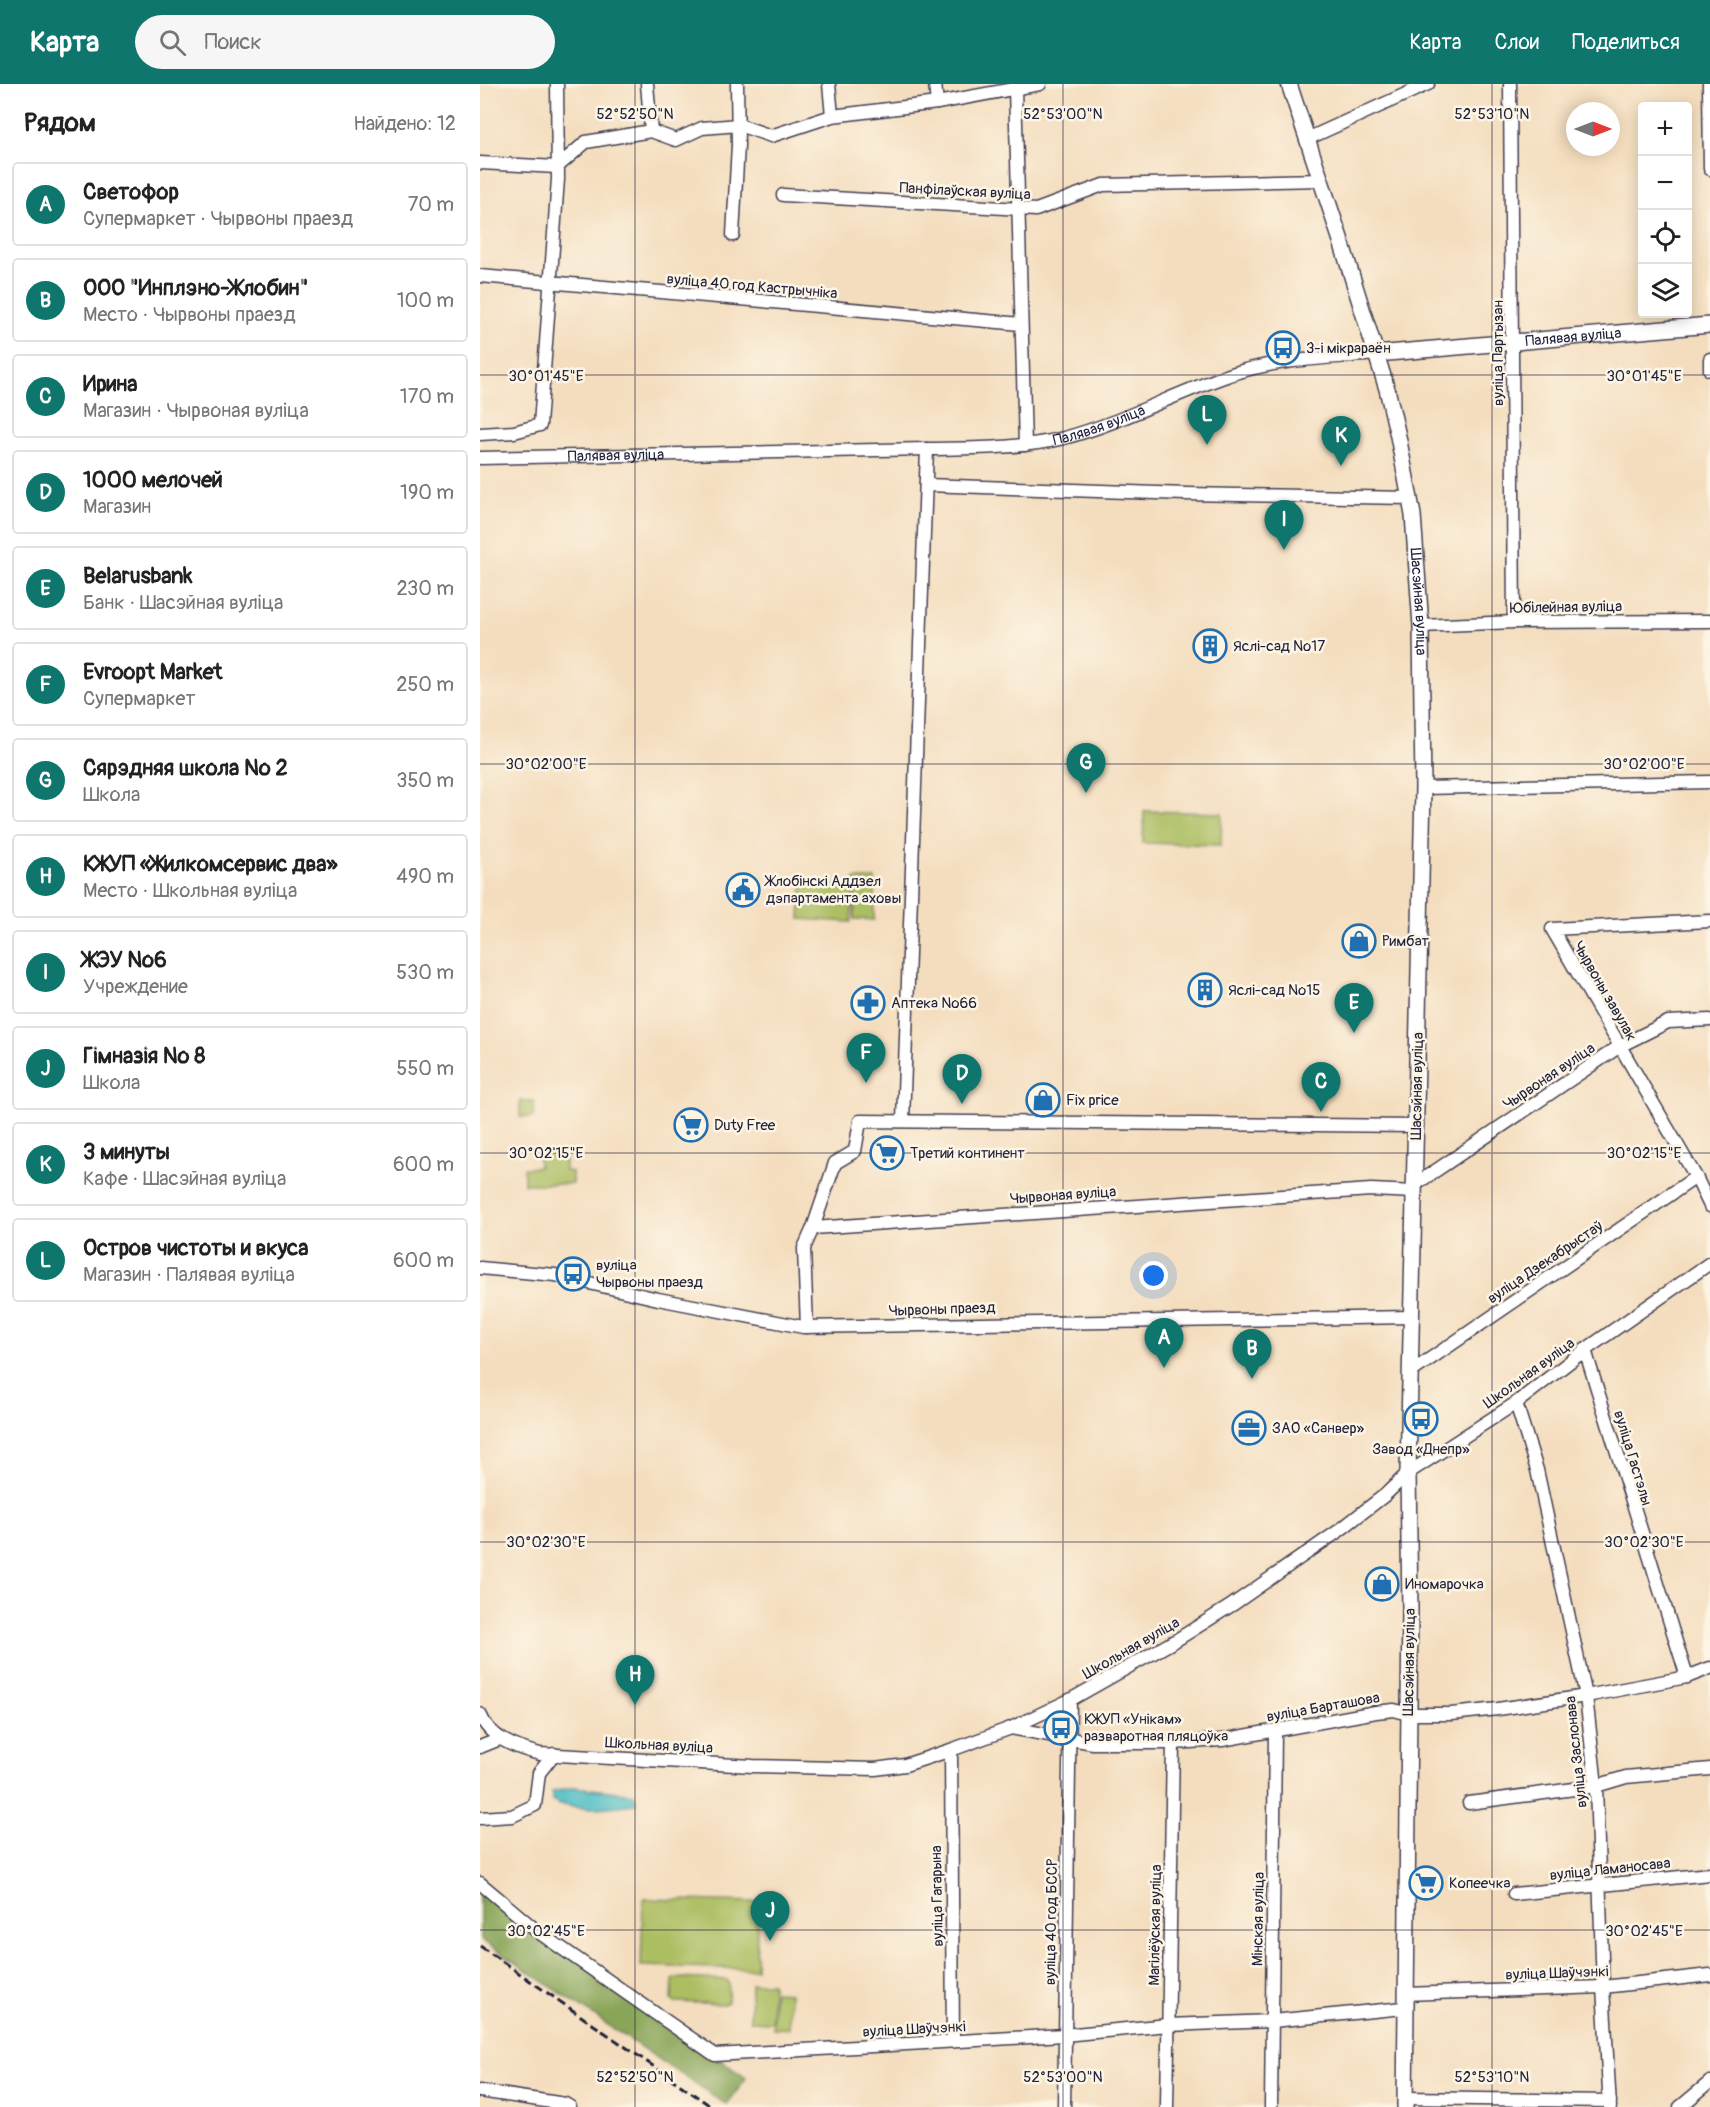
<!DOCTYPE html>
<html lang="ru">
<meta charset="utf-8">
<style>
:root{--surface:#fff;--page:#f6f6f6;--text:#222;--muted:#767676;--line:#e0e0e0;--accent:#0f766e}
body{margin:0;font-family:Pangolin,sans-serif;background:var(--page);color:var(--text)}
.controls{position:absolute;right:18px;top:18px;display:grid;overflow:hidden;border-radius:6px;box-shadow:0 3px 15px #0003}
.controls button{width:54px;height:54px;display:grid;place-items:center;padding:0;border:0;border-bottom:2px solid var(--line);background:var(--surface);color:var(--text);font:30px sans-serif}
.compass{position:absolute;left:1086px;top:18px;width:54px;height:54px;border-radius:50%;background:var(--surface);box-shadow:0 3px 15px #0003;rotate:90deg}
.you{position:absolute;left:674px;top:1192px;width:21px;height:21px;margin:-15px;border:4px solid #fff;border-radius:50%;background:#1a73e8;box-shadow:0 0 0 9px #1a73e833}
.badge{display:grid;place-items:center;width:39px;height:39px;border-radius:50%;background:var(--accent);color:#fff;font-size:20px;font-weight:700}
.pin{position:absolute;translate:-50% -50px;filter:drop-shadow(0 2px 3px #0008)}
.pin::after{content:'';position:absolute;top:32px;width:21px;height:18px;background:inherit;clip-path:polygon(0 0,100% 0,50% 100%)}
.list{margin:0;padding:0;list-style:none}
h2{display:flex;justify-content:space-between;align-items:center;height:78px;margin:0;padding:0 24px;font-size:26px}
h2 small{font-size:20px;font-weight:400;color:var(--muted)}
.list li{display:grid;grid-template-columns:39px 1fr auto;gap:18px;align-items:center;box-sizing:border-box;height:84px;margin:0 12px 12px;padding:0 12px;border:2px solid var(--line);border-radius:6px}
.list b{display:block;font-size:22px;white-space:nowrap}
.list p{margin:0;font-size:20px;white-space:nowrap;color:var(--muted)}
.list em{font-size:20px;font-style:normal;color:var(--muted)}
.icon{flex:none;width:33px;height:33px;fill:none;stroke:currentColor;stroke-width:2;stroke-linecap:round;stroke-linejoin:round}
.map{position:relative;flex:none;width:1230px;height:2023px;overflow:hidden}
header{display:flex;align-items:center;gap:36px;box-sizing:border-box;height:84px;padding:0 30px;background:var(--accent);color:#fff}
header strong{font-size:28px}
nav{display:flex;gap:33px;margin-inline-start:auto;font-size:21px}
.search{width:420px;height:54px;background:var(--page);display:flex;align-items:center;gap:15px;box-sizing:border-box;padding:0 21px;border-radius:33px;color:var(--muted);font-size:22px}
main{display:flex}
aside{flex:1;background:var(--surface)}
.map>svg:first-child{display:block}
.green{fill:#acbe62;stroke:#67704e;stroke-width:1.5}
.forest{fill:#89a558;stroke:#56644a;stroke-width:1.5}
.water{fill:#50bec5;stroke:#397080;stroke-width:1.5}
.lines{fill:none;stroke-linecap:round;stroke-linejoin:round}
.minor-casing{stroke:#423e4f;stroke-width:15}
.major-casing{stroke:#423e4f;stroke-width:18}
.minor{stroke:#fff;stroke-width:12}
.major{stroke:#fff;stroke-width:15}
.rail{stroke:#22223b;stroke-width:3;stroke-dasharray:9 4.5;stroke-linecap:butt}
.ticks{fill:none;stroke:#22223b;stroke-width:1.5;stroke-opacity:0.45}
.labels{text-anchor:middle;stroke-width:5;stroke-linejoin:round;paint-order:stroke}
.street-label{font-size:15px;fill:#22223b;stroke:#fcf5e5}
.poi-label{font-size:15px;fill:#22223b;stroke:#fcf5e5;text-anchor:start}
.ticks-label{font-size:15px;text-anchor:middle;fill:#22223b;stroke:#fcf5e5;stroke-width:5;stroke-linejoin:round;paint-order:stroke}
</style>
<header>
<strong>Карта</strong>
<div class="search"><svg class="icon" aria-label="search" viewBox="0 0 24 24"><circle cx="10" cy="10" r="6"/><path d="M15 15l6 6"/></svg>Поиск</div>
<nav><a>Карта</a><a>Слои</a><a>Поделиться</a></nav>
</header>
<main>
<aside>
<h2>Рядом<small>Найдено: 12</small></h2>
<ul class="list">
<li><span class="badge">A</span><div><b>Светофор</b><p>Супермаркет · Чырвоны праезд</p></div><em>70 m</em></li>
<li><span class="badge">B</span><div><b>ООО &quot;Инплэно-Жлобин&quot;</b><p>Место · Чырвоны праезд</p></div><em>100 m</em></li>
<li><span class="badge">C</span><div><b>Ирина</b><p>Магазин · Чырвоная вуліца</p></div><em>170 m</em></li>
<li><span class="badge">D</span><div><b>1000 мелочей</b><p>Магазин</p></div><em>190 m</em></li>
<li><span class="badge">E</span><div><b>Belarusbank</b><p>Банк · Шасэйная вуліца</p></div><em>230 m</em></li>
<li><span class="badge">F</span><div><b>Evroopt Market</b><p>Супермаркет</p></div><em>250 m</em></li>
<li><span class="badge">G</span><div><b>Сярэдняя школа № 2</b><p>Школа</p></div><em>350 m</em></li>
<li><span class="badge">H</span><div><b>КЖУП «Жилкомсервис два»</b><p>Место · Школьная вуліца</p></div><em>490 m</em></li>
<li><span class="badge">I</span><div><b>ЖЭУ №6</b><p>Учреждение</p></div><em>530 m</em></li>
<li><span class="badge">J</span><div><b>Гімназія № 8</b><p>Школа</p></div><em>550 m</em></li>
<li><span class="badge">K</span><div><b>3 минуты</b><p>Кафе · Шасэйная вуліца</p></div><em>600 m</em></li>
<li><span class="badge">L</span><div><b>Остров чистоты и вкуса</b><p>Магазин · Палявая вуліца</p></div><em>600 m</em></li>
</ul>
</aside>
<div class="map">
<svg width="1230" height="2023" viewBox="0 0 1230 2023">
<rect width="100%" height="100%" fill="#fcf5e5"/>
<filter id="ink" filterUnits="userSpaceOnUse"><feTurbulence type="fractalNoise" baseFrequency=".0167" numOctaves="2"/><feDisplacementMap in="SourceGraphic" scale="12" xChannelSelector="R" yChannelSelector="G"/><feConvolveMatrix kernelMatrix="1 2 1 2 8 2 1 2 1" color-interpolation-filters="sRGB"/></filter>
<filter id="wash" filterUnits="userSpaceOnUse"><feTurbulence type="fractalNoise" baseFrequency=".008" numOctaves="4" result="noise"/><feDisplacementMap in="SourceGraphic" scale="24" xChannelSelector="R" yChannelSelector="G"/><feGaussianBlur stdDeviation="1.35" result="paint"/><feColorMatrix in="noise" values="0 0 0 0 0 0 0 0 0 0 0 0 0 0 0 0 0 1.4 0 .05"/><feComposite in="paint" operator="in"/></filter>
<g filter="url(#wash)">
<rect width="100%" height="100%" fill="#f4ddbe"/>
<!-- green -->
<g class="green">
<path d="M 664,727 L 742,729 L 741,761 L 663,759 Z"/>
<path d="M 375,795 L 395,795 L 394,836 L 374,835 Z"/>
<path d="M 322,800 L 373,802 L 371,838 L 320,835 Z"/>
<path d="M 40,1017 L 54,1017 L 53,1033 L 40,1033 Z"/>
<path d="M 58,1068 L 85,1068 L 85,1087 L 92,1088 L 92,1100 L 44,1100 L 44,1084 L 59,1083 Z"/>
<path d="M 163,1815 L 278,1818 L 276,1885 L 161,1882 Z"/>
<path d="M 197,1894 L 247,1896 L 249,1899 L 248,1918 L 244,1920 L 195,1918 L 192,1915 L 193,1896 Z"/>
<path d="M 271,1899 L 292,1899 L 292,1938 L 270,1937 Z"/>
<path d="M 294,1908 L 310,1909 L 309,1944 L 293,1944 Z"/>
</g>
<!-- forest -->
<path class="forest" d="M 0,1806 L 266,1994 L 247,2021 L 0,1855 Z"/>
<!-- water -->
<path class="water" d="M 94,1703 L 154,1710 L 156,1720 C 132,1723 94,1729 72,1716 L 72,1708 Z"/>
</g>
<g filter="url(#ink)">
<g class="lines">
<defs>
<g id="minor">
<path d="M 167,0 L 171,47"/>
<path d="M 349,0 L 352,32"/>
<path d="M 455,0 L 457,19"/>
<path d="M 1030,0 L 1034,538"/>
<path d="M 1229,0 L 1230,85"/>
<path d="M 535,4 L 545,361"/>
<path d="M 827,55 L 948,0"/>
<path d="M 0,79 L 77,83 L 106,58 L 171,47 L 196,56 L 222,44 L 259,41 L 291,52 L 352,32 L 457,19 L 560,0"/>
<path d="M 303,111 L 556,126 L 623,101 L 842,96"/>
<path d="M 253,151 L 258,61 L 257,0"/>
<path d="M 0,192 L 541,240"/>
<path d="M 1230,275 L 1230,286"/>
<path d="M 0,350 L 34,348 L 60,341 L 78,95 L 77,0"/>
<path id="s1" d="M 0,374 L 447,365 C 493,364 539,365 584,354 C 644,338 697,308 755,289 C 800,275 850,274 896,270"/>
<path d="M 446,401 L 706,410 L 930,414"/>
<path d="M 941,542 L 1034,538 L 1230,537"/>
<path d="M 943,704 L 1230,698"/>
<path d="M 1230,837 L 1072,845 L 1216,1093 L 1230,1122"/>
<path d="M 423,1037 L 447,365"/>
<path d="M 936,1100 L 1140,962 L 1188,938 L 1230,936"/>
<path d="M 333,1144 L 355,1079 L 375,1067 L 380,1037 L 936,1042"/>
<path d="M 0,1184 L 75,1191 L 178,1215 L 323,1243 L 932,1233"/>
<path d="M 327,1243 L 324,1164 L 333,1144 L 891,1106 L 935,1108"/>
<path d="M 1105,1266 L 1207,1593"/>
<path d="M 931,1288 L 1216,1093"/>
<path d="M 1036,1319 L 1057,1386 L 1106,1612 L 1116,1702 L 1123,1903 L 1130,2023"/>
<path d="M 0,1630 C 9,1654 36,1664 60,1670 L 273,1682 L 395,1685 L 425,1681 L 471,1666 L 531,1644 L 590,1616 L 698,1555 L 752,1521 L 860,1446 L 905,1411 L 928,1389 L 1036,1319 L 1105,1266 L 1230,1179"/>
<path d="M 531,1644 L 613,1659 L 693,1659 L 742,1656 L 896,1628 L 914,1626 L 928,1630 L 971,1630 L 1018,1625 L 1106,1612 L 1207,1593 L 1230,1584"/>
<path d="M 0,1663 L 20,1655"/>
<path d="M 471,1666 L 473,1957"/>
<path d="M 989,1719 L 1116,1702 L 1146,1693 L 1230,1685"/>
<path d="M 0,1734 L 32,1732 L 55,1721 L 59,1689 L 74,1670"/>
<path d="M 0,1799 L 57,1847 L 235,1971 L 584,1951 L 688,1941 L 792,1937 L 924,1924"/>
<path d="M 1034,1810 L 1230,1790"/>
<path d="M 925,1910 L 1123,1903 L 1230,1891"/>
<path d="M 0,2007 L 85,2020 L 90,2023"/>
<path d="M 925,2014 L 1130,2017"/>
<path d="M 584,2023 L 590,1616"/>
<path d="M 687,2023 L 693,1659"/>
<path d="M 791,2023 L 795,1647"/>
<path d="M 1200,2023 L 1230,1998"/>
</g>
<g id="major">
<path id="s2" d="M 809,0 L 860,154 L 907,305 L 918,352 L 933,431 L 941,542 L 943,704 L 928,1389 L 930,1524 L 925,2023"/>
<path id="s3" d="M 896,270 L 1230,241"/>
</g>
</defs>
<!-- minor casing -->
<use href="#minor" class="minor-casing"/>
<!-- major casing -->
<use href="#major" class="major-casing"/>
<!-- minor -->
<use href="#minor" class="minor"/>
<!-- major -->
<use href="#major" class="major"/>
<!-- rail -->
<path class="rail" d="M 0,1862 L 232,2023"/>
</g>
</g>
<!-- ticks -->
<path class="ticks" d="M 155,0 L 155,2023M 583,0 L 583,2023M 1012,0 L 1012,2023M 0,291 L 1230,291M 0,680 L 1230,680M 0,1069 L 1230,1069M 0,1458 L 1230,1458M 0,1846 L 1230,1846"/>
<!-- icons -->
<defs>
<symbol id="bus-ring" viewBox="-11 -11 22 22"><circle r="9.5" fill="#fcf5e5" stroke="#1f6fb2" stroke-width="1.5"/><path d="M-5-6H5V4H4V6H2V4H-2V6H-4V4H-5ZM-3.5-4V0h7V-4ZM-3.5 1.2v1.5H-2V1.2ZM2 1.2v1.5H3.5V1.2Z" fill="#1f6fb2"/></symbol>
<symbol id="building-ring" viewBox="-11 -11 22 22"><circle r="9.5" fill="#fcf5e5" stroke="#1f6fb2" stroke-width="1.5"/><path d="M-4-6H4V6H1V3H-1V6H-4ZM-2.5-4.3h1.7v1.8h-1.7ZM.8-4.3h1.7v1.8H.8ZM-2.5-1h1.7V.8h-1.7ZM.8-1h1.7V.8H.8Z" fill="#1f6fb2"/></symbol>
<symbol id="civic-ring" viewBox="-11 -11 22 22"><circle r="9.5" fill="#fcf5e5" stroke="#1f6fb2" stroke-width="1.5"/><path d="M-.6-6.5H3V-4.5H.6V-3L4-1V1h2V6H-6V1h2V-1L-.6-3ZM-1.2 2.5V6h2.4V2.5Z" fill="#1f6fb2"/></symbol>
<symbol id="shop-ring" viewBox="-11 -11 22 22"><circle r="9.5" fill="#fcf5e5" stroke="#1f6fb2" stroke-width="1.5"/><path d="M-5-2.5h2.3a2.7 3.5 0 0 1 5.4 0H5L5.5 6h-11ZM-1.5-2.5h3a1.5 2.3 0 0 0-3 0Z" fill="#1f6fb2"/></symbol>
<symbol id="pharmacy-ring" viewBox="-11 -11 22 22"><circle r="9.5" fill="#fcf5e5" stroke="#1f6fb2" stroke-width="1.5"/><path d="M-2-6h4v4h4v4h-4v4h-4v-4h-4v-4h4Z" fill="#1f6fb2"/></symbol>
<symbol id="supermarket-ring" viewBox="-11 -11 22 22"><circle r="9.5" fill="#fcf5e5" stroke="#1f6fb2" stroke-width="1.5"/><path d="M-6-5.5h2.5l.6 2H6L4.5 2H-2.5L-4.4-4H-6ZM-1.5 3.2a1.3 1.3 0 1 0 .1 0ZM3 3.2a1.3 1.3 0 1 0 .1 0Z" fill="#1f6fb2"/></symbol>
<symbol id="office-ring" viewBox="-11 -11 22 22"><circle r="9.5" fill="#fcf5e5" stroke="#1f6fb2" stroke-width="1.5"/><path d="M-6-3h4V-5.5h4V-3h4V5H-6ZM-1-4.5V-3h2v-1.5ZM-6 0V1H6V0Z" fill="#1f6fb2"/></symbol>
</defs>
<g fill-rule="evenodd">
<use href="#bus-ring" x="784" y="245" width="38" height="38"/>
<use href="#building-ring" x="711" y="543" width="38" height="38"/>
<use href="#civic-ring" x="244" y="787" width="38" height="38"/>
<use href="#shop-ring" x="860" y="838" width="38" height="38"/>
<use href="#building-ring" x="706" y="887" width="38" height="38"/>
<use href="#pharmacy-ring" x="369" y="900" width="38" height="38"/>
<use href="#shop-ring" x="544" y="997" width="38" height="38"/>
<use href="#supermarket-ring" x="192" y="1022" width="38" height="38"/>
<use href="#supermarket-ring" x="388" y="1050" width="38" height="38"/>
<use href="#bus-ring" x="74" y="1171" width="38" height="38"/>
<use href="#bus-ring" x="922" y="1316" width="38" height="38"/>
<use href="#office-ring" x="750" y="1325" width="38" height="38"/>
<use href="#shop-ring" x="883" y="1481" width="38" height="38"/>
<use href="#bus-ring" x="562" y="1625" width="38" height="38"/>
<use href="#supermarket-ring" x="927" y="1780" width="38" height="38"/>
</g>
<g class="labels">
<!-- street labels -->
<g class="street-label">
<text transform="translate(485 107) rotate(3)" y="5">Панфілаўская вуліца</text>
<text transform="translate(272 202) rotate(5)" y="5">вуліца 40 год Кастрычніка</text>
<text dy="5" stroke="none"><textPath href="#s3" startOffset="198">Палявая вуліца</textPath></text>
<text transform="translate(1018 269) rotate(-90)" y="5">вуліца Партызан</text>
<text dy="5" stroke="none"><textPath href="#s1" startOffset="622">Палявая вуліца</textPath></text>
<text dy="5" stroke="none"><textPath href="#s1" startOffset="136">Палявая вуліца</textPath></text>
<text dy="5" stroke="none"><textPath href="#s2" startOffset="536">Шасэйная вуліца</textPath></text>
<text transform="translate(1086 523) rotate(-1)" y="5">Юбілейная вуліца</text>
<text transform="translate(1125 907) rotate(60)" y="5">Чырвоны завулак</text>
<text transform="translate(1069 992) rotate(-34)" y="5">Чырвоная вуліца</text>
<text transform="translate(937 1002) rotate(-89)" y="5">Шасэйная вуліца</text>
<text transform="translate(583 1111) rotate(-4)" y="5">Чырвоная вуліца</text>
<text transform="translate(1065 1178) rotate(-34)" y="5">вуліца Дзекабрыстаў</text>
<text transform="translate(462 1225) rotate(-2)" y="5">Чырвоны праезд</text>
<text transform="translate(1049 1289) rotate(-36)" y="5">Школьная вуліца</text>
<text transform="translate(1153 1374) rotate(73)" y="5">вуліца Гастэлы</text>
<text transform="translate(651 1564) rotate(-30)" y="5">Школьная вуліца</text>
<text transform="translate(929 1578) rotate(-89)" y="5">Шасэйная вуліца</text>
<text transform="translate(843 1623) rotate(-10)" y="5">вуліца Барташова</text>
<text transform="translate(179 1661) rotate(3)" y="5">Школьная вуліца</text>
<text transform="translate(1096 1668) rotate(-96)" y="5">вуліца Заслонава</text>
<text transform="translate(1130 1785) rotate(-6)" y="5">вуліца Ламаносава</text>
<text transform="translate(457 1812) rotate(-91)" y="5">вуліца Гагарына</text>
<text transform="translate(778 1835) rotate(-89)" y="5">Мінская вуліца</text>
<text transform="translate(571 1838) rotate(-89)" y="5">вуліца 40 год БССР</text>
<text transform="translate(675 1841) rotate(-89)" y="5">Магілёўская вуліца</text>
<text transform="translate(1077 1889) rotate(-2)" y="5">вуліца Шаўчэнкі</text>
<text transform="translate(434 1945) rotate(-3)" y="5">вуліца Шаўчэнкі</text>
</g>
<!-- poi labels -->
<g class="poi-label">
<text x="826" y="269">3-і мікрараён</text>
<text x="753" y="567">Яслі-сад №17</text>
<text x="286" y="802">Жлобінскі Аддзел<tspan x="286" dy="17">дэпартамента аховы</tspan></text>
<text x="902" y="862">Римбат</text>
<text x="748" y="911">Яслі-сад №15</text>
<text x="411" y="924">Аптека №66</text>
<text x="586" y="1021">Fix price</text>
<text x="234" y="1046">Duty Free</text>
<text x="430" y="1074">Третий континент</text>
<text x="116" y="1186">вуліца<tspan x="116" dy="17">Чырвоны праезд</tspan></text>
<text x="792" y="1349">ЗАО «Санвер»</text>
<text x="941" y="1370" text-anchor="middle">Завод «Днепр»</text>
<text x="925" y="1505">Иномарочка</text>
<text x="604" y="1640">КЖУП «Унікам»<tspan x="604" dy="17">разваротная пляцоўка</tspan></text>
<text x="969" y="1804">Копеечка</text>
</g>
</g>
<g class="ticks-label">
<text x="155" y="35">52°52'50"N</text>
<text x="583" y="35">52°53'00"N</text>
<text x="1012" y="35">52°53'10"N</text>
<text x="1164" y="297">30°01'45"E</text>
<text x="66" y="297">30°01'45"E</text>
<text x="66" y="685">30°02'00"E</text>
<text x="1164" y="685">30°02'00"E</text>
<text x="1164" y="1074">30°02'15"E</text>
<text x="66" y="1074">30°02'15"E</text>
<text x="66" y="1463">30°02'30"E</text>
<text x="1164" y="1463">30°02'30"E</text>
<text x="66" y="1852">30°02'45"E</text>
<text x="1164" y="1852">30°02'45"E</text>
<text x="155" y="1998">52°52'50"N</text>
<text x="583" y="1998">52°53'00"N</text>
<text x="1012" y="1998">52°53'10"N</text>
</g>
</svg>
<div class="controls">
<button>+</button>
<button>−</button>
<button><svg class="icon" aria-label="locate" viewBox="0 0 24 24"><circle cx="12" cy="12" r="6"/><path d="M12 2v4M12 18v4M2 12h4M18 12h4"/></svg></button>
<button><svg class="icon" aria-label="layers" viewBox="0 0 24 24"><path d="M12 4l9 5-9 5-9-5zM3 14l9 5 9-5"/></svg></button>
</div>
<svg class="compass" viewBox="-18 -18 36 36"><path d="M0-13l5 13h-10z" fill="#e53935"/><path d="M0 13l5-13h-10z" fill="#767676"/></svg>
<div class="you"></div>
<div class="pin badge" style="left:684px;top:1284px">A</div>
<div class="pin badge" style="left:772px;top:1295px">B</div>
<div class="pin badge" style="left:841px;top:1028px">C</div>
<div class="pin badge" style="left:482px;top:1020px">D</div>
<div class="pin badge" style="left:874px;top:949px">E</div>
<div class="pin badge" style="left:386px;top:999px">F</div>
<div class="pin badge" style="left:606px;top:709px">G</div>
<div class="pin badge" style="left:155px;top:1621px">H</div>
<div class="pin badge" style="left:804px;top:466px">I</div>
<div class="pin badge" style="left:290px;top:1857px">J</div>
<div class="pin badge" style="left:861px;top:382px">K</div>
<div class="pin badge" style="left:727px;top:361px">L</div>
</div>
</main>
